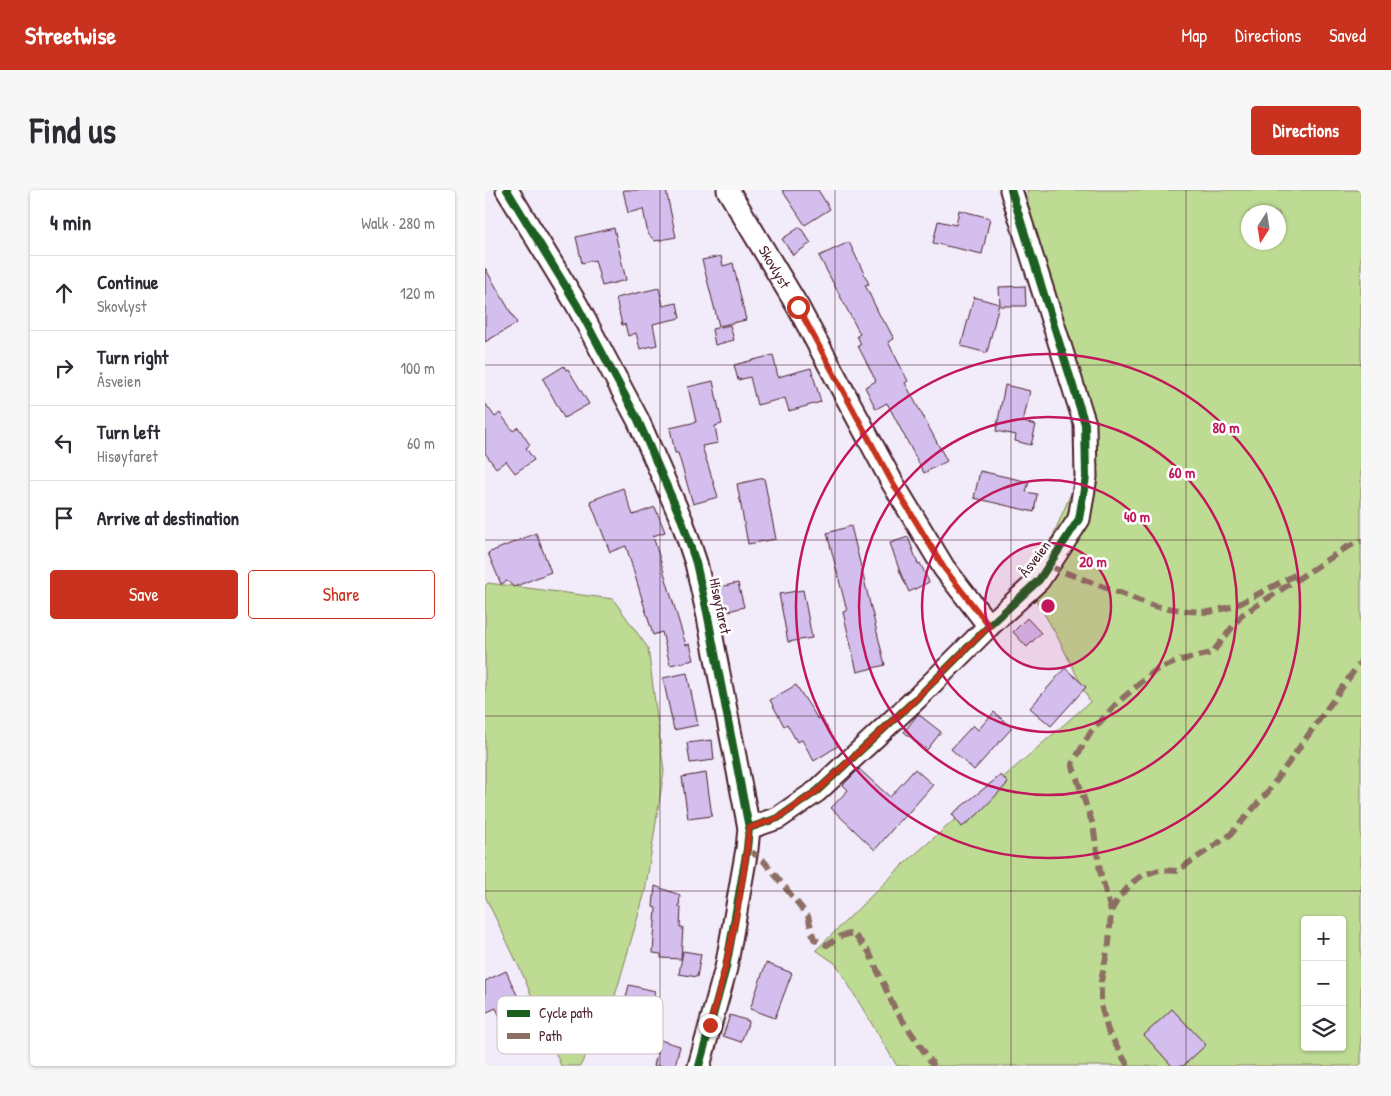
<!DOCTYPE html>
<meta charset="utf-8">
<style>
:root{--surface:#fff;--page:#f7f7f7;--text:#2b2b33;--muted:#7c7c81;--line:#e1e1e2;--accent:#c8321e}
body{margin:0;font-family:"Patrick Hand",sans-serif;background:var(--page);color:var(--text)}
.controls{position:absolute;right:15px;bottom:15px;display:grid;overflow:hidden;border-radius:5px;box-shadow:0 1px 4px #0004}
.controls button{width:45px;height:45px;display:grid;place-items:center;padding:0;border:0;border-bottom:1px solid var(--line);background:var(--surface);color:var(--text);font:25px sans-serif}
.compass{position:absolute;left:756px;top:15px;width:45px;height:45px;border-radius:50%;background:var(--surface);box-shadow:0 1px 4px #0004;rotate:192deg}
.stop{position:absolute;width:15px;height:15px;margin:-11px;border:4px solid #c8321e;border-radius:50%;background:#fff}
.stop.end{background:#c8321e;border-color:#fff;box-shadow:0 1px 5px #0008}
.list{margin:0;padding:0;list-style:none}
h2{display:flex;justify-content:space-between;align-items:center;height:65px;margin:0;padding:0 20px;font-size:21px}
h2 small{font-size:16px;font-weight:400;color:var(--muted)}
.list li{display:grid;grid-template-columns:32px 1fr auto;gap:15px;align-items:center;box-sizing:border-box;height:75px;padding:0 20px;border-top:1px solid var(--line)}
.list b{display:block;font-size:19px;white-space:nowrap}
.list p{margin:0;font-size:16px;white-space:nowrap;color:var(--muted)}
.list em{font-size:16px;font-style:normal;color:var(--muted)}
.actions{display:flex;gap:10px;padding:15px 20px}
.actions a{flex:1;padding:11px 0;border:1px solid var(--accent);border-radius:5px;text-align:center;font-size:18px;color:var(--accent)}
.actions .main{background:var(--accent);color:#fff}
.icon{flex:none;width:28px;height:28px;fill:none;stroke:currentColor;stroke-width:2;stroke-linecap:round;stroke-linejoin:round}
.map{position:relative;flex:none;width:876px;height:876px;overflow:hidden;border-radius:5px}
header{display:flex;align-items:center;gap:30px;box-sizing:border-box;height:70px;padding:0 25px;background:var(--accent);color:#fff}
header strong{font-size:24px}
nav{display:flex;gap:28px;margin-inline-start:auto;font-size:18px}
.intro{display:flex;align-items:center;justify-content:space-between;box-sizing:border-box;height:120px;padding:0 30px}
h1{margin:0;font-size:35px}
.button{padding:12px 22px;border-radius:5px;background:var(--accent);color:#fff;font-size:18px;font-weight:700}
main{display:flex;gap:30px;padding:0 30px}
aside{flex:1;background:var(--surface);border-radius:5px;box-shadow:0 1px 4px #0004}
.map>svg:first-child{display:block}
.green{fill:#bddb93;stroke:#847d5f;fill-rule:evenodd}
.building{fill:#d3beee;stroke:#4a1f2b}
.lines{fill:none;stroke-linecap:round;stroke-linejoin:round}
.minor-casing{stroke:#4a1f2b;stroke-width:25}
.minor{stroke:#fff;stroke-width:21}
.quiet{stroke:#8d6e63;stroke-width:6;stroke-dasharray:12 6;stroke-linecap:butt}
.cycleway-casing{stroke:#fff;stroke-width:11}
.cycleway{stroke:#1b5e20;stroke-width:8}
.route{stroke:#c8321e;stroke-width:6}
.grid{fill:none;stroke:#4a1f2b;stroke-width:1;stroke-opacity:0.55}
.ring{fill:none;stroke:#c2185b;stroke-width:2.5}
.labels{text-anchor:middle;stroke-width:5;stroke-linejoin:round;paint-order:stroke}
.street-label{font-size:15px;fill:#4a1f2b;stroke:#fff}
.key{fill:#fff;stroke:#c9bcbf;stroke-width:1}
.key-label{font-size:14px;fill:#4a1f2b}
.centre{fill:#c2185b;stroke:#fff;stroke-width:2.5}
.ring-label{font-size:15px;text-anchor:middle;font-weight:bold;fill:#c2185b;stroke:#fff;stroke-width:5;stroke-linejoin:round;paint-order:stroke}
</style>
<header>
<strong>Streetwise</strong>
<nav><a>Map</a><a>Directions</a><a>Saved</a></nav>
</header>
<div class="intro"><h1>Find us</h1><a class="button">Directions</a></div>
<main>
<aside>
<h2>4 min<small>Walk · 280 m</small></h2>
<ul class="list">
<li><svg class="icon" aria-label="ahead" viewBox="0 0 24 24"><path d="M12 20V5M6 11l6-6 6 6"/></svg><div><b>Continue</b><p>Skovlyst</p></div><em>120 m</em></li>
<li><svg class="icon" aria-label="right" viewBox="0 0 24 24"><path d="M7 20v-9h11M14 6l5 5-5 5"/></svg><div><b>Turn right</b><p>Åsveien</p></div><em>100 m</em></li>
<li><svg class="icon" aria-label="left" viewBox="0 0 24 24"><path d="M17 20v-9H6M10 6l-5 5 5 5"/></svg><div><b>Turn left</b><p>Hisøyfaret</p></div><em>60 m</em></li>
<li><svg class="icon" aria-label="arrive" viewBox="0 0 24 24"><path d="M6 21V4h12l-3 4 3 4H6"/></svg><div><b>Arrive at destination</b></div></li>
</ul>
<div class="actions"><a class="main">Save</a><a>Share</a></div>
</aside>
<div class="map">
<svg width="876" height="876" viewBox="0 0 876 876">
<rect width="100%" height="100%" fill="#f2ecfa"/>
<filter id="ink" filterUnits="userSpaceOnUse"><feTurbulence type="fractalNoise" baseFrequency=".02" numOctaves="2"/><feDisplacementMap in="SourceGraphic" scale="10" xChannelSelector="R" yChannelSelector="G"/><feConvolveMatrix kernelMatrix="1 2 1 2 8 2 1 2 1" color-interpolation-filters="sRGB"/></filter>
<g filter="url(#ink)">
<!-- green -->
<g class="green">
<path d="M 542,0 L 876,0 L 876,876 L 412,876 L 351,774 L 331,760 L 420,673 L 605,512 L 571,444 L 545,400 L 595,282 L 579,159 L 546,40 ZM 764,22 L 794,22 L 794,52 L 764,52 ZM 820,730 L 857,730 L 857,857 L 820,857 Z"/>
<path d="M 3,393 L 128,409 L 163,458 L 179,581 L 160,702 L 126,820 L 95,876 L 76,876 L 37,783 L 0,706 L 0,396 Z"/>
</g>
<!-- building -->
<g class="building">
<path d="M 138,0 L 181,0 L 191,47 L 170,51 L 163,44 L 158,19 L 143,23 Z"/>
<path d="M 297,0 L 333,0 L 345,19 L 320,35 Z"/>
<path d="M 474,20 L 505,28 L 497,64 L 448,53 L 453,31 L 471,35 Z"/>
<path d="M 315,37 L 326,53 L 308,65 L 297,49 Z"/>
<path d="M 129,38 L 141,90 L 117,96 L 110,70 L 97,73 L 91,47 Z"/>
<path d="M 364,52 L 384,94 L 380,95 L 398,132 L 400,132 L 409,149 L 403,152 L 423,191 L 420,193 L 462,271 L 439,283 L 402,213 L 391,219 L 380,197 L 391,191 L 373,156 L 376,154 L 372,146 L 375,144 L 334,66 Z"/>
<path d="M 236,66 L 238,76 L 248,73 L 261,130 L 234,136 L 217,70 Z"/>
<path d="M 0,78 L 32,133 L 0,152 Z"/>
<path d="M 540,96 L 541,116 L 515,116 L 514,97 Z"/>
<path d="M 174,98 L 178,116 L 192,113 L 195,128 L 168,134 L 172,155 L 155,159 L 151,143 L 143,146 L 140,134 L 137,135 L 131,108 Z"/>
<path d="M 489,107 L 514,114 L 502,163 L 476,156 Z"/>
<path d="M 245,135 L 249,150 L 230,155 L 227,139 Z"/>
<path d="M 288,165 L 293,187 L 326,178 L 336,212 L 304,221 L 300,208 L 272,215 L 265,187 L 253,190 L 249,175 Z"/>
<path d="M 79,176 L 81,180 L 83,179 L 104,214 L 79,228 L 58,189 Z"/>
<path d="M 228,191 L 237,234 L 230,236 L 233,253 L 217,256 L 233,307 L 208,314 L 193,263 L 190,263 L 185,238 L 211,232 L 203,197 Z"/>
<path d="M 520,195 L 545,201 L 538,232 L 551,235 L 546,255 L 530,251 L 531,245 L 511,241 Z"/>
<path d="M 0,213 L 10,227 L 15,223 L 28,241 L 33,237 L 45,255 L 41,258 L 49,270 L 30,283 L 21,271 L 11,278 L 0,263 Z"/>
<path d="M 495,281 L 544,292 L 541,302 L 552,304 L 549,322 L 489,308 Z"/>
<path d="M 279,288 L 291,349 L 263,354 L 252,294 Z"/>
<path d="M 138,298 L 148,325 L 170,317 L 180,342 L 168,346 L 201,455 L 205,454 L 209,470 L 185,475 L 177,442 L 168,445 L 141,356 L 125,362 L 105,311 Z"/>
<path d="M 366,336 L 400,475 L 372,482 L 358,422 L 362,421 L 342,343 Z"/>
<path d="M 51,343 L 66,382 L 29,397 L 22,391 L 16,394 L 3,363 Z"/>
<path d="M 423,347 L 433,374 L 435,373 L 444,392 L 424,402 L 415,382 L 405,353 Z"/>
<path d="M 253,393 L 259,417 L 240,422 L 234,397 Z"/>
<path d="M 318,400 L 327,448 L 303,452 L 294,404 Z"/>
<path d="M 542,428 L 556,443 L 542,457 L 528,442 Z"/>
<path d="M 580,478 L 601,497 L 566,536 L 545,518 Z"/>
<path d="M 202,483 L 213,535 L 189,540 L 178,488 Z"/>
<path d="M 311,495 L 333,529 L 336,527 L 353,556 L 329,571 L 317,550 L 312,552 L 302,534 L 299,536 L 285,510 Z"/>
<path d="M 509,522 L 527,538 L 489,580 L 466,559 L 488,535 L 493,540 Z"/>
<path d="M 433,524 L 456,542 L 442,560 L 419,542 Z"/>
<path d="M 227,550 L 229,570 L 205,573 L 202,553 Z"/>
<path d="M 374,579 L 405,607 L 430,579 L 448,595 L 417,630 L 416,629 L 390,660 L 346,618 L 363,600 L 358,595 Z"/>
<path d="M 221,583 L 227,626 L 203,629 L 197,587 Z"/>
<path d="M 516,585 L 523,593 L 492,625 L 477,637 L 467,624 Z"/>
<path d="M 170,696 L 195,705 L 194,717 L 196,717 L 195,737 L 198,737 L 196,769 L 176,768 L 176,764 L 168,763 L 171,718 L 168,717 Z"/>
<path d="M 198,761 L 216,764 L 212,787 L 194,784 Z"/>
<path d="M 281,773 L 307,783 L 290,828 L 265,819 Z"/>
<path d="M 21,781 L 43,829 L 21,839 L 11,818 L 0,823 L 0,791 Z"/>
<path d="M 144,795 L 170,801 L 159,847 L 133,841 Z"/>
<path d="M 687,819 L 721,855 L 698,876 L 687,876 L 659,845 Z"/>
<path d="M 245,825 L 264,831 L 256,852 L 238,846 Z"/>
<path d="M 175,850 L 195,856 L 190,876 L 169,876 Z"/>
</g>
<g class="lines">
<defs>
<g id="minor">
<path d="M 22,0 L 92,115 L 153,230 L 197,331 L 211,373 L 222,422 L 264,638 L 262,659 L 241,778 L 214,876"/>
<path id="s1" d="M 243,0 L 313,117 L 407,292 L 459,378 L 504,436"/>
<path d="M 264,638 L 293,628 L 332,601 L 432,508 L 504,436 L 554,390 L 594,329 L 601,287 L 600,234 L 526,0"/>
</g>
</defs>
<!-- minor casing -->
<use href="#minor" class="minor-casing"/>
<!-- minor -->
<use href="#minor" class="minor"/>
<!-- quiet -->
<g class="quiet">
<path d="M 858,359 L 876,351"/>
<path d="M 563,376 L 669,416 L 703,421 L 724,422 L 750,416 L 810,385"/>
<path d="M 262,659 L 278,670 L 323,726 L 329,749 L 342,755 L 356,746 L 368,743 L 384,762 L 410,819 L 449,876"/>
<path d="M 626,721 L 615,681 L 608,635 L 587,574 L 606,542 L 633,512 L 671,480 L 696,470 L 727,463 L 757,425 L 862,357"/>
<path d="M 643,876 L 623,841 L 616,815 L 616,791 L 624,753 L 626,721 L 635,706 L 648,692 L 658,685 L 674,680 L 692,681 L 745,645 L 782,603 L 876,471"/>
</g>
<defs>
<g id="cycleway">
<path d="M 22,0 L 92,115 L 153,230 L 197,331 L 211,373 L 222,422 L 264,638 L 262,659 L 241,778 L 214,876"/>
<path d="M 264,638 L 293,628 L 332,601 L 432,508 L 504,436 L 554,390 L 594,329 L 601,287 L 600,234 L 526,0"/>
</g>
</defs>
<!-- cycleway casing -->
<use href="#cycleway" class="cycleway-casing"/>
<!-- cycleway -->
<use href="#cycleway" class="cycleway"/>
</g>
</g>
<g class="lines" filter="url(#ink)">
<!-- route -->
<path class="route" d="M 225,835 C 243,771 258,705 264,638 L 293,628 L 332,601 L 432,508 L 504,436 L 459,378 L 407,292 L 313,117"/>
</g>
<!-- grid -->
<path class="grid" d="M 175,0 L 175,876M 350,0 L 350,876M 526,0 L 526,876M 701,0 L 701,876M 0,175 L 876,175M 0,350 L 876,350M 0,526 L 876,526M 0,701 L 876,701"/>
<!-- distance rings -->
<circle cx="563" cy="416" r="63" fill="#c2185b" fill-opacity=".12"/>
<g class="ring">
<circle cx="563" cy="416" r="63"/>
<circle cx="563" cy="416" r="126"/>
<circle cx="563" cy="416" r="189"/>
<circle cx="563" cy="416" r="252"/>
</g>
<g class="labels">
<!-- street labels -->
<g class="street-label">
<text dy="5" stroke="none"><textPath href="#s1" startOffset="90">Skovlyst</textPath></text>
<text transform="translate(550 369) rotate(-53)" y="5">Åsveien</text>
<text transform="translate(235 416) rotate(78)" y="5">Hisøyfaret</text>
</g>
</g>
<!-- legend -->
<rect x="12" y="806" width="166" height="58" rx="8" class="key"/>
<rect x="22" y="820" width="23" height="7" fill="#1b5e20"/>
<rect x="22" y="843" width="23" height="6" fill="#8d6e63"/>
<g class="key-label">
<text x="54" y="828">Cycle path</text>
<text x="54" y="851">Path</text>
</g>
<circle cx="563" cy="416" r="8" class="centre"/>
<g class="ring-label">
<text x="741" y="243">80 m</text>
<text x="697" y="288">60 m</text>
<text x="652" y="332">40 m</text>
<text x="608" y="377">20 m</text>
</g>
</svg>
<div class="controls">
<button>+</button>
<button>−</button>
<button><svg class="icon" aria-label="layers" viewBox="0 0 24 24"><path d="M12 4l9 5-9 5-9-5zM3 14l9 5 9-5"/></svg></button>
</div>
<svg class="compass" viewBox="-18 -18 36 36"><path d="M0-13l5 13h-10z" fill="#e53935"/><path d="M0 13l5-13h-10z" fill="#7c7c81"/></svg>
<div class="stop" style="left:313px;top:117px"></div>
<div class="stop end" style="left:225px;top:835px"></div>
</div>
</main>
